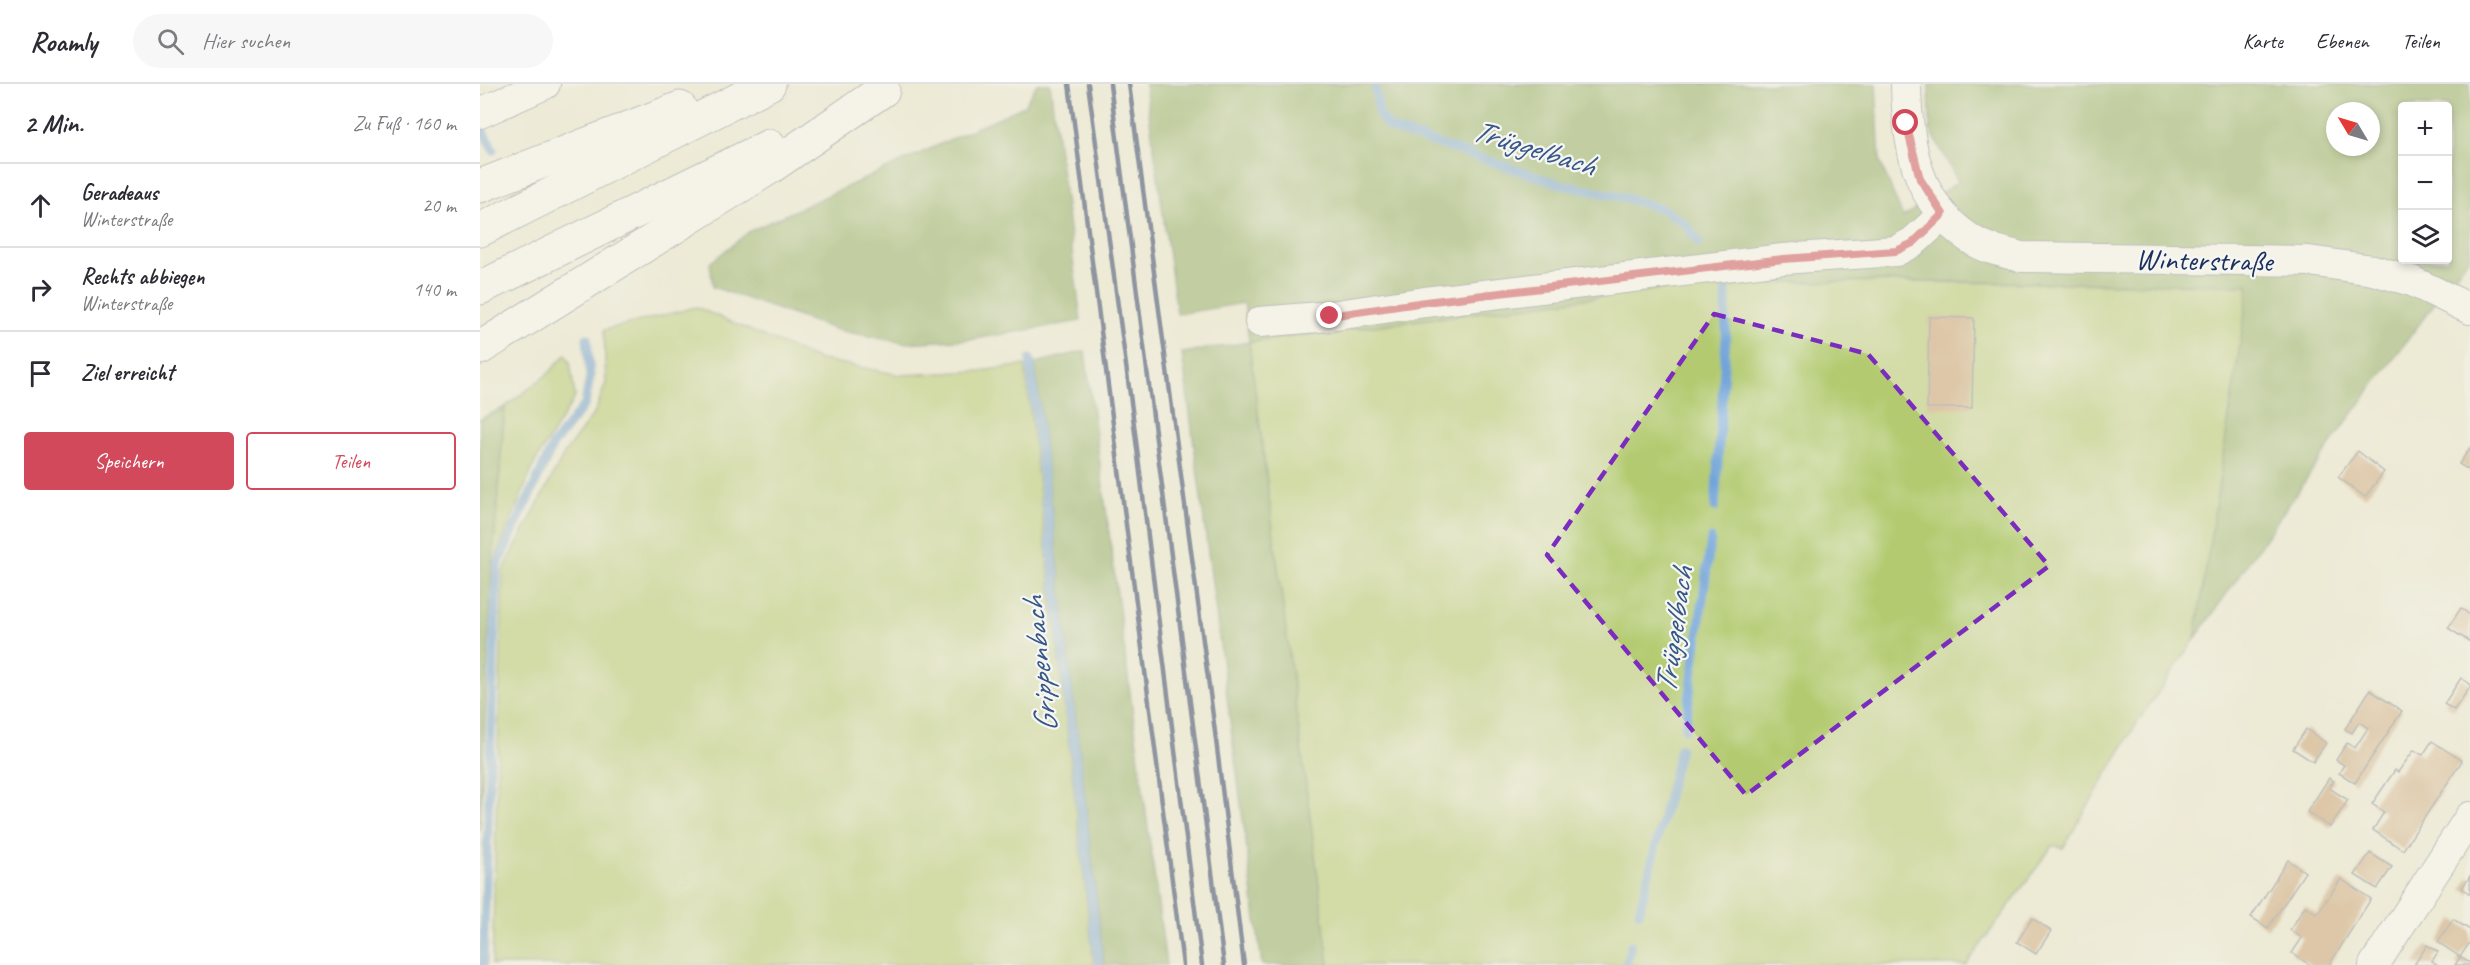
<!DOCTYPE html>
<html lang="de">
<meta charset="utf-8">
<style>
:root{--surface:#fff;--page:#f7f7f7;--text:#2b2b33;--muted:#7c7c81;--line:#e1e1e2;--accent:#d1495b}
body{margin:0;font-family:Caveat,sans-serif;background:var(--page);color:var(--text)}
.controls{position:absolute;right:18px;top:18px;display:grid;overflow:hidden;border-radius:6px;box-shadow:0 3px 9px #0003}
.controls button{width:54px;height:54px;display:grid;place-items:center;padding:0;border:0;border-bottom:2px solid var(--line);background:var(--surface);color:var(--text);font:30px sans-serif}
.compass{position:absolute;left:1846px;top:18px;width:54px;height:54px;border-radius:50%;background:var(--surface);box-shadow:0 3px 9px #0003;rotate:308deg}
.stop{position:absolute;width:18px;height:18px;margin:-14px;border:4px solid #d1495b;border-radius:50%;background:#fff}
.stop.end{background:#d1495b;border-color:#fff;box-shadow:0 2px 6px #0008}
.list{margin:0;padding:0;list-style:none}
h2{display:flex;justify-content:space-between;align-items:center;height:78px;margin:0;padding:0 24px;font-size:26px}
h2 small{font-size:20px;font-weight:400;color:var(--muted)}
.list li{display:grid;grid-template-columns:39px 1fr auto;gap:18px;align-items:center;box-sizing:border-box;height:84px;padding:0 24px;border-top:2px solid var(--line)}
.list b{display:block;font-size:22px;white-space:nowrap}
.list p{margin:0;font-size:20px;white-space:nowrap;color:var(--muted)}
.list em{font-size:20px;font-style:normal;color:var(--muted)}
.actions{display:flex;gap:12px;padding:18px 24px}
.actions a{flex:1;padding:14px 0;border:2px solid var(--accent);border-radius:6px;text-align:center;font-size:21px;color:var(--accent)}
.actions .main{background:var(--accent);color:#fff}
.icon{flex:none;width:33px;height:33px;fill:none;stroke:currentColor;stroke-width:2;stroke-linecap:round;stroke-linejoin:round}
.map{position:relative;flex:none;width:1990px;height:881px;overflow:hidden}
header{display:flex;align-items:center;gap:36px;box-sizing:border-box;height:84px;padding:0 30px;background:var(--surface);border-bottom:2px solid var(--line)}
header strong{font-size:28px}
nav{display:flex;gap:33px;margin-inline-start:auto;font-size:21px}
.search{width:420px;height:54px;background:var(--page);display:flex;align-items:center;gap:15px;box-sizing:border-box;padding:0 21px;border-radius:33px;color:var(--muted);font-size:22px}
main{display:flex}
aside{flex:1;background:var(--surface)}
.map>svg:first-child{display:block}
.green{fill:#b3ca6f;stroke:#677c66;stroke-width:1.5}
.forest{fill:#8eae62;stroke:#546e60;stroke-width:1.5;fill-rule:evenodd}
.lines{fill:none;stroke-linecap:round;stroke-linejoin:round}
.stream{stroke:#6ca0d8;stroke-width:9}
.building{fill:#ca9e71}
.minor-casing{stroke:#848c9a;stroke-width:32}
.highway-casing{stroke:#848c9a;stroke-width:35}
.minor{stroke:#fff;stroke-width:30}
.highway{stroke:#fff;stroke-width:33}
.rail{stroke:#1b2f5e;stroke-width:4.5}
.route{stroke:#d1495b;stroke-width:8}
.marked{fill:none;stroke:#7b2cbf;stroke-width:4.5;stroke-dasharray:12 8;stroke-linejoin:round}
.labels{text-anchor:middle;stroke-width:4.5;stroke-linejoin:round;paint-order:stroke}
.street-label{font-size:30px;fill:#1b2f5e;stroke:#f6f6f2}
.water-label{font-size:32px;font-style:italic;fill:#375789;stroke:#f6f6f2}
</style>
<header>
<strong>Roamly</strong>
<div class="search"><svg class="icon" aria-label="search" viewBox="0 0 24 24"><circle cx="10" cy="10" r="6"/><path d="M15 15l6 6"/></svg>Hier suchen</div>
<nav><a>Karte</a><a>Ebenen</a><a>Teilen</a></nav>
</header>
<main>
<aside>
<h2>2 Min.<small>Zu Fuß · 160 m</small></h2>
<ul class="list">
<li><svg class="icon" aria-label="ahead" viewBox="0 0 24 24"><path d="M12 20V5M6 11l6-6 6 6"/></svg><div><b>Geradeaus</b><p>Winterstraße</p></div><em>20 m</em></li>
<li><svg class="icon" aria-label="right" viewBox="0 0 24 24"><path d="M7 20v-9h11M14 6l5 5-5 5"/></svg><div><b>Rechts abbiegen</b><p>Winterstraße</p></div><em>140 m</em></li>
<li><svg class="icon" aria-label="arrive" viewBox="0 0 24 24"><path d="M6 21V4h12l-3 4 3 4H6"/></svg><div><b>Ziel erreicht</b></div></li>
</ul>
<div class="actions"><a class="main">Speichern</a><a>Teilen</a></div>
</aside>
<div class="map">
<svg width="1990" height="881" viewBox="0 0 1990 881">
<rect width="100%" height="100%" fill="#f6f6f2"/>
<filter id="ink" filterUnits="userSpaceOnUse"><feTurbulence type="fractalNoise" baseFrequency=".0167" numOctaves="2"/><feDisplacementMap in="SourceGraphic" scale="12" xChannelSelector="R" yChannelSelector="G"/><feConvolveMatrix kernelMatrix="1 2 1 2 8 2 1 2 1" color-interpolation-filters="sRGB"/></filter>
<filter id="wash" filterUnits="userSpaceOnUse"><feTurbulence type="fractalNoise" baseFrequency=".008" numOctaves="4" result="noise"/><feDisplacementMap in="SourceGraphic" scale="24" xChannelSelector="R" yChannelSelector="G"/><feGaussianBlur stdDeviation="1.35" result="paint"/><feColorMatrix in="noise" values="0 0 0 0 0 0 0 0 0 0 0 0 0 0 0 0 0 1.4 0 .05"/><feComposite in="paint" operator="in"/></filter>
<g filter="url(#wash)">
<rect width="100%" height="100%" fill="#edead5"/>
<!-- green -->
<g class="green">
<path d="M 1306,197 L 1770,201 L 1715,555 L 1657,639 L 1583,764 L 1573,761 L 1486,881 L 849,881 L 769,258 L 1173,206 Z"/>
<path d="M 216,223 L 337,275 L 421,291 L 500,287 L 545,281 L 614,881 L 12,881 L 23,487 L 84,370 L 115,328 L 126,299 L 124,246 Z"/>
<path d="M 86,270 L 90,278 L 95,313 L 55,378 L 12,483 L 25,323 L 68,290 Z"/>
</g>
<!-- forest -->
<g class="forest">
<path d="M 557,0 L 570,0 L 601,237 L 495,255 L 424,259 L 357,246 L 233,203 L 230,179 L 270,147 L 544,22 Z"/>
<path d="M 665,0 L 1396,0 L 1400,78 L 1423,133 L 1478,98 L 1450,45 L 1449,0 L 1990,0 L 1990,172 L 1864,341 L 1715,555 L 1769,201 L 1397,197 L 1262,199 L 1173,206 L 769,258 L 849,881 L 782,881 L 702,269 L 769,258 L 764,219 L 697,230 ZM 1922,22 L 1968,22 L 1968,176 L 1922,176 ZM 1855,27 L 1891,27 L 1891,63 L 1855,63 Z"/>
<path d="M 605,267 L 686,881 L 624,881 L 555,279 Z"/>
<path d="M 25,323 L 12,484 L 0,748 L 0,335 Z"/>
</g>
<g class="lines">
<!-- stream -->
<g class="stream">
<path d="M 895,0 L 899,30 L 909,44 L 1083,101 L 1146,114 L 1182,125 L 1206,140 L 1219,159"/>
<path d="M 1,43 L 13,66"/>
<path d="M 550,275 L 619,881"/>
<path d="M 1235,423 L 1246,253 L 1246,200"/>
<path d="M 1205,645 L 1231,455"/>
<path d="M 1159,829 L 1200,664"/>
<path d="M 3,881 L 17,482 L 73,361 L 105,320 L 110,293 L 107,254"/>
<path d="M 1146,881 L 1151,861"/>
</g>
</g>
<g id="blocks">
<!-- building -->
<g class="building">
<path d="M 1449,233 L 1494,234 L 1492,324 L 1447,324 Z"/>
<path d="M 1990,364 L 1990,387 L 1979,380 Z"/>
<path d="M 1878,367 L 1904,388 L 1885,413 L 1858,393 Z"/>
<path d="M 1981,524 L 1990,531 L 1990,558 L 1968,544 Z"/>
<path d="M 1981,594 L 1990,600 L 1990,603 L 1974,626 L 1964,620 Z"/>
<path d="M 1890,606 L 1922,627 L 1875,699 L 1859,689 L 1864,681 L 1856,676 L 1867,659 L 1875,664 L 1888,644 L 1879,638 L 1872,649 L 1865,645 Z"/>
<path d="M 1826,645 L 1846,659 L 1833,678 L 1813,665 Z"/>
<path d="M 1952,657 L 1982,677 L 1923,766 L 1893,746 L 1904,728 L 1892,720 L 1915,686 L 1918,688 L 1934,666 L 1943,671 Z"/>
<path d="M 1849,694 L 1854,697 L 1849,704 L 1868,716 L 1850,743 L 1827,728 Z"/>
<path d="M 1890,769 L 1912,783 L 1897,805 L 1875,791 Z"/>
<path d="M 1808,776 L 1825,788 L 1788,844 L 1771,833 Z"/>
<path d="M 1990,792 L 1990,810 L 1982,804 Z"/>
<path d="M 1861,795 L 1891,815 L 1849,881 L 1830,881 L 1812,869 L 1822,854 L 1810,846 L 1825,822 L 1837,830 Z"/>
<path d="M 1552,834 L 1571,847 L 1556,870 L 1537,858 Z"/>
<path d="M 1973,835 L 1990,846 L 1990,858 L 1980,873 L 1958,858 Z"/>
<path d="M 1947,861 L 1958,868 L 1952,877 L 1958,881 L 1934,881 Z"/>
<path d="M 1980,873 L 1990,879 L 1990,881 L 1975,881 Z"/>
</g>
</g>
</g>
<g filter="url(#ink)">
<use href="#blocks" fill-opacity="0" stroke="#848c9a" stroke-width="1.5"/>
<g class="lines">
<defs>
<g id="minor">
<path d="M 1426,0 C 1427,59 1436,119 1489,154 C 1504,165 1524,168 1541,173 L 1829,177 L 1893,186 L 1932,197 L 1990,225"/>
<path d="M 0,29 L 65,0"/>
<path d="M 780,238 L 850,232 L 945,218 L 1303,175 L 1416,167 L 1433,158 L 1463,131"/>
<path d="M 1894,881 L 1990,733"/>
</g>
<g id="highway">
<path d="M 0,102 L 200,24"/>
<path d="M 0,146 L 289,0"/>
<path d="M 0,204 L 289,62"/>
<path d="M 0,264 L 289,84 L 403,6"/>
</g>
</defs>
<!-- minor casing -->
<use href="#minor" class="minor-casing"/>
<!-- highway casing -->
<use href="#highway" class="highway-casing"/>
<!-- minor -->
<use href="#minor" class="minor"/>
<!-- highway -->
<use href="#highway" class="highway"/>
<!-- rail -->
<g class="rail">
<path d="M 589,0 L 703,881"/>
<path d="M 608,0 L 653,333 L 722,881"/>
<path d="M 630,0 L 744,881"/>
<path d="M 649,0 L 733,632 L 764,881"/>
</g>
</g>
</g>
<g class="lines" filter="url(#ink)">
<!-- route -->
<path class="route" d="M 850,232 L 945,218 L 1303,175 L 1416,167 L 1433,159 L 1463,130 L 1440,95 L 1426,39"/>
</g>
<!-- marked area -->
<path d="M0 0H1990V881H0ZM 1234,230 L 1388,270 L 1569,482 L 1266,711 L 1067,471 Z" fill="#edead5" fill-opacity=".55" fill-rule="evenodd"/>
<path class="marked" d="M 1234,230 L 1388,270 L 1569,482 L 1266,711 L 1067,471 Z"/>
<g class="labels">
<!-- street labels -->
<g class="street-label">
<text transform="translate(1724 176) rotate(1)" y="10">Winterstraße</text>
</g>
<!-- water labels -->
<g class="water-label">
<text transform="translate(1054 63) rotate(17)" y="11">Trüggelbach</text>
<text transform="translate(1193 546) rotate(-82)" y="11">Trüggelbach</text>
<text transform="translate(559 581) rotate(-96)" y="11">Grippenbach</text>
</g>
</g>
</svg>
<div class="controls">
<button>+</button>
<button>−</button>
<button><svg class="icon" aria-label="layers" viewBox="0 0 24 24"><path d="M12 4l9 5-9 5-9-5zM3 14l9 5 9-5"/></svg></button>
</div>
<svg class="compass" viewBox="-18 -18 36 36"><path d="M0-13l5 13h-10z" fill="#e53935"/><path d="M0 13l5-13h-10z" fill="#7c7c81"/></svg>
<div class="stop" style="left:1426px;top:39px"></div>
<div class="stop end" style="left:850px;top:232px"></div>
</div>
</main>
